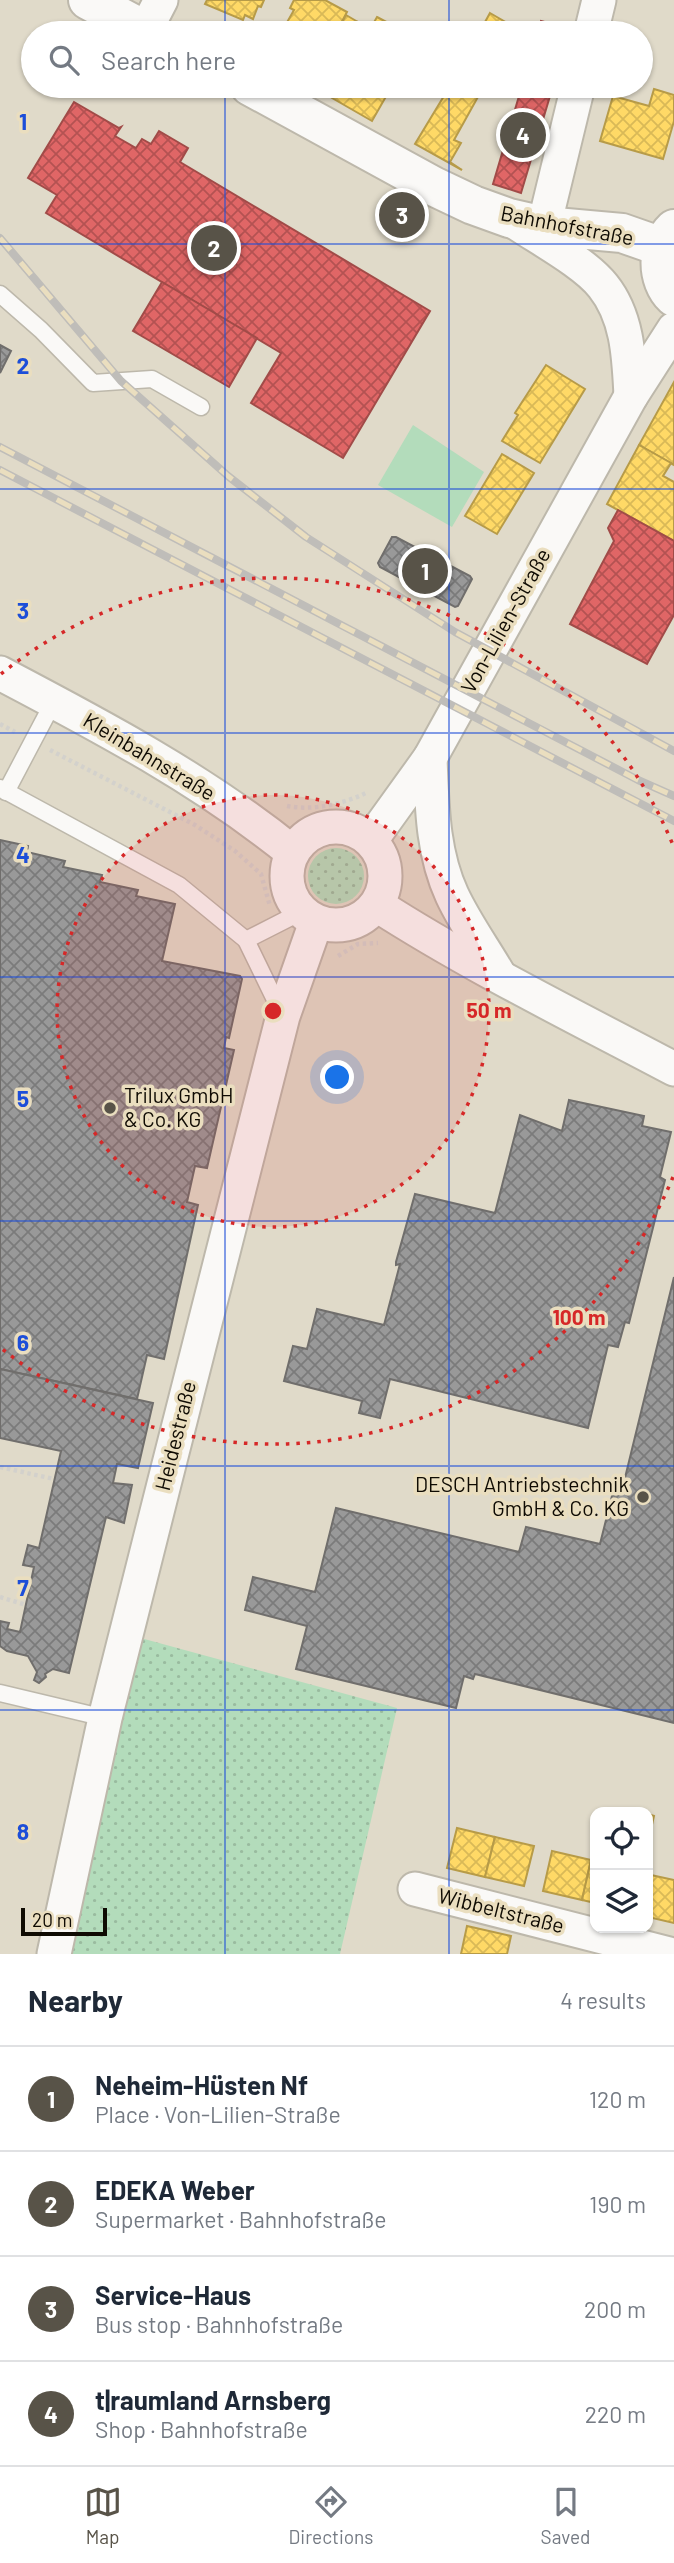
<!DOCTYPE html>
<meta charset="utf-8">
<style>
:root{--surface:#fff;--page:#f6f6f7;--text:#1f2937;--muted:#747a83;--line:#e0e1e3;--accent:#585348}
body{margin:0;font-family:Barlow,sans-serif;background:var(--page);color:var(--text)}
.controls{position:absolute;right:21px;bottom:21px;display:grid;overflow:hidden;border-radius:14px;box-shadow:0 2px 5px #0004}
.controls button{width:63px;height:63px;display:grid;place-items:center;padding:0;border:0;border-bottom:2px solid var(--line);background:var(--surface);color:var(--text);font:35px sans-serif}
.scale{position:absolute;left:21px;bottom:18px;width:86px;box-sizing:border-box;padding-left:7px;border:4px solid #0f0b03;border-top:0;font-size:19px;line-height:24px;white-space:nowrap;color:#0f0b03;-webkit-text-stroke:5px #eadebf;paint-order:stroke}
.you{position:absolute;left:338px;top:1078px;width:24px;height:24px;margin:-18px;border:5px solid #fff;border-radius:50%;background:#1a73e8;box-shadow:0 0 0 10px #1a73e833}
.badge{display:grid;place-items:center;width:46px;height:46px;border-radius:50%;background:var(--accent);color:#fff;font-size:23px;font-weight:700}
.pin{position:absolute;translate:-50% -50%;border:4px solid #fff;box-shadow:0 2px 7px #0006}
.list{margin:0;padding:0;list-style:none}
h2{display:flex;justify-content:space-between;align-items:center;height:91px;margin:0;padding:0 28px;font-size:30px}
h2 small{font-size:23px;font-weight:400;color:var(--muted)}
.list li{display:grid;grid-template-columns:46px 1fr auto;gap:21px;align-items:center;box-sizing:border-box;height:105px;padding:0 28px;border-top:2px solid var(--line)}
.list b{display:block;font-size:26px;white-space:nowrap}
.list p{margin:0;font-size:23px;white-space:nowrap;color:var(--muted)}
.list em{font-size:23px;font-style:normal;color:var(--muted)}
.icon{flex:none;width:38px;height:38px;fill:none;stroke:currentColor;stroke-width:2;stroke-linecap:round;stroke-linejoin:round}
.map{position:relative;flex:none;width:674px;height:1954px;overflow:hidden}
.search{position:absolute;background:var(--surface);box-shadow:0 2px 5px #0004;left:21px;right:21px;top:21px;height:77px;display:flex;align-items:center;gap:18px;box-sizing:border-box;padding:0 24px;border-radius:38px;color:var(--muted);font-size:26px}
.sheet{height:511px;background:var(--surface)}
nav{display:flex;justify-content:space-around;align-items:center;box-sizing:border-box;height:98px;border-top:2px solid var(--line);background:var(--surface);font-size:19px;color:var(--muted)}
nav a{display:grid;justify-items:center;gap:4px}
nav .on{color:var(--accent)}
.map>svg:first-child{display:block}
.grass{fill:url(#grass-dots)}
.garden{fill:#b3dcbb}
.homes{fill:url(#homes-cross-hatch);stroke:#b79b48;stroke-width:2}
.shops{fill:url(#shops-cross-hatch);stroke:#a14b48;stroke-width:2}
.industry{fill:url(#industry-cross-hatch);stroke:#706e6c;stroke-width:2}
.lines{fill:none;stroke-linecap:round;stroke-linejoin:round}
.service-casing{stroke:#bdb8ab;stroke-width:19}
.minor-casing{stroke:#bdb8ab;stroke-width:37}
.tertiary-casing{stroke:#bdb8ab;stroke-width:42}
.path{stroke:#d3d1cc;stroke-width:4.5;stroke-dasharray:3.5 3.5;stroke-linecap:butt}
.service{stroke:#faf9f7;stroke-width:16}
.minor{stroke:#faf9f7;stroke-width:33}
.tertiary{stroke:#faf9f7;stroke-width:38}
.rail-casing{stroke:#bfbdb9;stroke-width:8}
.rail{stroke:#eadebf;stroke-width:5;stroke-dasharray:16;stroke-linecap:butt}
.grid{fill:none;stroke:#1d4ed8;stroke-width:2;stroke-opacity:0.55}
.ring{fill:none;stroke:#d62828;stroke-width:3.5;stroke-dasharray:3.5 7}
.poi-dot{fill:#585348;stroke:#eadebf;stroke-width:2.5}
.labels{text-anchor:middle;stroke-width:7;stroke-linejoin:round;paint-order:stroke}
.street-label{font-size:21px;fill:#0f0b03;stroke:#eadebf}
.poi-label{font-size:21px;fill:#0f0b03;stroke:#eadebf;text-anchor:start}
.grid-label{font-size:23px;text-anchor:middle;font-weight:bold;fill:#1d4ed8;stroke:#eadebf;stroke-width:7;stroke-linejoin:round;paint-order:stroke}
.centre{fill:#d62828;stroke:#eadebf;stroke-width:3.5}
.ring-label{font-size:21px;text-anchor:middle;font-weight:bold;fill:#d62828;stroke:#eadebf;stroke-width:7;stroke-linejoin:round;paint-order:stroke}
</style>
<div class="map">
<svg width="674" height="1954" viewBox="0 0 674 1954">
<defs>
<pattern id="grass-dots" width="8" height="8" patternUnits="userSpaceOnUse" patternTransform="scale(1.75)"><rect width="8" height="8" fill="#b3dcbb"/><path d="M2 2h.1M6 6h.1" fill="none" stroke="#99bb9f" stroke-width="1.8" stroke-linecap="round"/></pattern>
<pattern id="homes-cross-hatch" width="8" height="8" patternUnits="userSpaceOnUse" patternTransform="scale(1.75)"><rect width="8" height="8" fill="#ffd966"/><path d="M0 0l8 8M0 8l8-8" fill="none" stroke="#d9b957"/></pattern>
<pattern id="shops-cross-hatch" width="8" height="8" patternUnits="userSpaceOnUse" patternTransform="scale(1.75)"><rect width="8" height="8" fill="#e06666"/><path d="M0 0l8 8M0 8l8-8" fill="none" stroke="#b45252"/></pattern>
<pattern id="industry-cross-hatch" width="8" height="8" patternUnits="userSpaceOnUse" patternTransform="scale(1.75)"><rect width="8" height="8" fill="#999"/><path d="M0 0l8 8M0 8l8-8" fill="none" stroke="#7b7b7b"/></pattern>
</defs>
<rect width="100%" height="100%" fill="#e0dac9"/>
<!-- grass -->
<g class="grass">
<circle cx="336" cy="876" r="28"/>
<path d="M 137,1637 L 397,1708 L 340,1954 L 68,1954 Z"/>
</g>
<!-- garden -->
<path class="garden" d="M 413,425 L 484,472 L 452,527 L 378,485 Z"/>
<!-- homes -->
<g class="homes">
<path d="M 207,0 L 264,0 L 261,7 L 258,6 L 253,19 L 245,15 L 243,20 L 205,4 Z"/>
<path d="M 294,0 L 325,0 L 347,12 L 336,33 L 281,33 L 294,10 L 290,8 Z"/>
<path d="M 490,13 L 516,28 L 513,33 L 479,33 Z"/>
<path d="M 346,15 L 358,22 L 352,33 L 336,33 Z"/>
<path d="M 377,17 L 407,33 L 368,33 Z"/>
<path d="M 358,22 L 370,29 L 368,33 L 352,33 Z"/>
<path d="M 339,86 L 392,86 L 372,121 L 332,98 Z"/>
<path d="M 450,86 L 484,86 L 454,140 L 461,143 L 450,162 L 462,170 L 415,144 Z"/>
<path d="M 654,89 L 674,95 L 674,121 L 663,159 L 600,141 L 613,96 L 649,106 Z"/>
<path d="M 546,365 L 585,389 L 540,463 L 502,441 L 518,415 L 515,413 Z"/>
<path d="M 674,382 L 674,465 L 639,445 Z"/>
<path d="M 639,445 L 671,463 L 663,476 L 674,482 L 674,541 L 607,504 Z"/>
<path d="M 502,454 L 534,473 L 497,534 L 465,516 Z"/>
<path d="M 648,1814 L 654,1816 L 651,1829 L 648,1828 Z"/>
<path d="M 457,1828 L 495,1837 L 485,1877 L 447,1868 Z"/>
<path d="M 495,1837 L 534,1846 L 524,1886 L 485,1877 Z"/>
<path d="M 552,1851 L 591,1860 L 582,1900 L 543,1891 Z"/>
<path d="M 591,1860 L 595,1861 L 595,1903 L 582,1900 Z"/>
<path d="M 651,1875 L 674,1880 L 674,1923 L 648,1917 L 648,1888 Z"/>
<path d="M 467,1926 L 511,1936 L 507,1954 L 461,1954 Z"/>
</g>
<!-- shops -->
<g class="shops">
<path d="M 541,21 L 570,29 L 569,33 L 538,33 Z"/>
<path d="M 522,86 L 553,86 L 521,193 L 493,184 Z"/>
<path d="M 74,102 L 119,128 L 121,127 L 115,136 L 136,148 L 142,139 L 151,144 L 159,131 L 188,148 L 180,162 L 430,311 L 343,458 L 251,403 L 281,353 L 46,213 L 57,195 L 28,178 Z"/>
<path d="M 162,282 L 257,338 L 229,387 L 133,331 Z"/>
<path d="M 618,510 L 674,541 L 674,615 L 647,664 L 570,624 L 614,541 L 608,528 Z"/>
</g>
<!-- industry -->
<g class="industry">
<path d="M 0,345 L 11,351 L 0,373 Z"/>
<path d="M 392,537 L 396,537 L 470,576 L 472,579 L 458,606 L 455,607 L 380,567 L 378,563 Z"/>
<path d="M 0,840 L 28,846 L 27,852 L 65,861 L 63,867 L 102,875 L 100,882 L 138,890 L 136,896 L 175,904 L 162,961 L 240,976 L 242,979 L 229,1038 L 226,1037 L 224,1048 L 234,1050 L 207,1168 L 195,1166 L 187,1202 L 198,1205 L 164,1359 L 147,1355 L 137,1399 L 0,1369 Z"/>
<path d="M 569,1100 L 644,1116 L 642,1126 L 671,1132 L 660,1177 L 665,1180 L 629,1323 L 625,1322 L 618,1347 L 608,1345 L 588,1428 L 390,1379 L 380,1418 L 359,1413 L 362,1401 L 284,1381 L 293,1346 L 307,1349 L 317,1309 L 384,1325 L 400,1264 L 396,1265 L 396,1262 L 415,1194 L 495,1213 L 520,1115 L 562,1131 Z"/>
<path d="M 674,1277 L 674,1723 L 475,1674 L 473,1679 L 464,1676 L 456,1708 L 296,1669 L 307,1626 L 245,1610 L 253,1577 L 315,1592 L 336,1508 L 519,1552 L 526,1527 L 600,1544 L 615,1484 L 623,1486 Z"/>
<path d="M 0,1369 L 153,1403 L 138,1468 L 117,1464 L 113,1483 L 132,1485 L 124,1523 L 106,1517 L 69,1673 L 53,1669 L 45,1674 L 46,1677 L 39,1683 L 34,1680 L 37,1672 L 28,1656 L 7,1651 L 0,1646 L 0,1621 L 9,1623 L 7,1629 L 20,1632 L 34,1567 L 23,1565 L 28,1545 L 39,1548 L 61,1451 L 0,1438 Z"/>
</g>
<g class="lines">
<defs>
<g id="service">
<path d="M 0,294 L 41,330 L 93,383 L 152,379 L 201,407"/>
<path d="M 0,788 L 179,885 L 246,940"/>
<path d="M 6,792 L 54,701"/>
<path d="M 282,1014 L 246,940 L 301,912"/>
<path d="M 0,1693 L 105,1718"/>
</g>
<g id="minor">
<path d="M 145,31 L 161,0"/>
<path d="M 591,33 L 599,0"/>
<path d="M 515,222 C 540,239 585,263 603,286 C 628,317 629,358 631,396"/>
<path d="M 544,226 L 578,86"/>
<path d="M 0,673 C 101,726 203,780 292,852"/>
<path d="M 430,758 C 432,804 432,852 452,895 C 465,923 484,949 499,975"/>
<circle cx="336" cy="876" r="49"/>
<path d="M 371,840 L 430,758 L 631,396 L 674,329"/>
<path d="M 377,905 C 472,966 574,1016 674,1069"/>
<path d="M 415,1889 L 669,1954"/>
<path d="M 54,1954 L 105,1718 L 164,1484 L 283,1016 L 316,922"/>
</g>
<g id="tertiary">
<path d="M 88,0 L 150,33"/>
<path d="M 250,86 L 433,186 L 473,205 L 509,218 L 544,226 L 622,233 L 662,247"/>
<path d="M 674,229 C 656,246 656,280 674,297"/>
</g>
</defs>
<!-- service casing -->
<use href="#service" class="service-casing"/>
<!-- minor casing -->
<use href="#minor" class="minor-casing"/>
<!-- tertiary casing -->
<use href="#tertiary" class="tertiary-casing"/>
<!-- path -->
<g class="path">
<path d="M 0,724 L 15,732"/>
<path d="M 50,750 L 195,825 L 235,851 L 261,874 L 270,906"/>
<path d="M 287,806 C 313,811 343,804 366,793"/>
<path d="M 338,956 L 358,944 L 378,943"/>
<path d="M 0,1467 L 54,1479"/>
<path d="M 0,1597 L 26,1605"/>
</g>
<!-- service -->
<use href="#service" class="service"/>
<!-- minor -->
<use href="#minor" class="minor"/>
<!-- tertiary -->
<use href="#tertiary" class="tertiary"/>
<defs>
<g id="rail">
<path d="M 0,238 L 121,381 L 228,476 L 306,537 L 455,632 L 674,751"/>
<path d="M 0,447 L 638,780 L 674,796"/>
<path d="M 0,470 L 674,821"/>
</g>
</defs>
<!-- rail casing -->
<use href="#rail" class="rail-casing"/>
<!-- rail -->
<use href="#rail" class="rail"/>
</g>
<!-- grid -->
<path class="grid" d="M 225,0 L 225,33M 449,0 L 449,33M 225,86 L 225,1954M 449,86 L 449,1954M 0,244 L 674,244M 0,489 L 674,489M 0,733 L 674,733M 0,977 L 674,977M 0,1221 L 674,1221M 0,1466 L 674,1466M 0,1710 L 674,1710"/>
<!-- distance rings -->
<circle cx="273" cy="1011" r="216" fill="#d62828" fill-opacity=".12"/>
<g class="ring">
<circle cx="273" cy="1011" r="216"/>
<path d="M673 1177A433 433 0 0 1 1 1348M1 674A433 433 0 0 1 673 845"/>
</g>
<!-- markers -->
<g class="poi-dot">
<circle cx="110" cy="1108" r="7"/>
<circle cx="643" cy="1497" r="7"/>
</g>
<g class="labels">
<!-- street labels -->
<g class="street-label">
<text transform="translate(567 226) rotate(11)" y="7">Bahnhofstraße</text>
<text transform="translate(506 621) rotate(-61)" y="7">Von-Lilien-Straße</text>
<text transform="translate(149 757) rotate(31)" y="7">Kleinbahnstraße</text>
<text transform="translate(176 1436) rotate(-76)" y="7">Heidestraße</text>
<text transform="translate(501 1911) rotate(14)" y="7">Wibbeltstraße</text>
</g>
<!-- poi labels -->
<g class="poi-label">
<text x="124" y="1103">Trilux GmbH<tspan x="124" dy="24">&amp; Co. KG</tspan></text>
<text x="629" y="1492" text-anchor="end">DESCH Antriebstechnik<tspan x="629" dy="24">GmbH &amp; Co. KG</tspan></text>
</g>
</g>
<g class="grid-label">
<text x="23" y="130">1</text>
<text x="23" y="374">2</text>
<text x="23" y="619">3</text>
<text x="23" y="863">4</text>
<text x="23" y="1107">5</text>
<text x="23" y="1351">6</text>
<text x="23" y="1596">7</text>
<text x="23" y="1840">8</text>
</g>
<circle cx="273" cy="1011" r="10" class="centre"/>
<g class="ring-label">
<text x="489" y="1018">50 m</text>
<text x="579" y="1325">100 m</text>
</g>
</svg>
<div class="controls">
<button><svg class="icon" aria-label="locate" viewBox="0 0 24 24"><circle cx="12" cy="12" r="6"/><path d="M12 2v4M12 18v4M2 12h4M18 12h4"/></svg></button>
<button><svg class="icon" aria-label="layers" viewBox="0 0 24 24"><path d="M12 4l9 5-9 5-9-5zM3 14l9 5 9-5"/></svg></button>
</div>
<div class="scale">20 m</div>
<div class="you"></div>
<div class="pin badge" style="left:425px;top:571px">1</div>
<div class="pin badge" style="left:214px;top:248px">2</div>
<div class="pin badge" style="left:402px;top:215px">3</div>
<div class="pin badge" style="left:523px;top:135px">4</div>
<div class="search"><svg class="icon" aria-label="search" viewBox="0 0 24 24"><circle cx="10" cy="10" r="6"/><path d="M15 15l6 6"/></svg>Search here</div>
</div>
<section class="sheet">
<h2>Nearby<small>4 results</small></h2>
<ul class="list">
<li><span class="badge">1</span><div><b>Neheim-Hüsten Nf</b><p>Place · Von-Lilien-Straße</p></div><em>120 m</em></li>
<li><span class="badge">2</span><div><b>EDEKA Weber</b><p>Supermarket · Bahnhofstraße</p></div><em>190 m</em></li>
<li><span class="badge">3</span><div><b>Service-Haus</b><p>Bus stop · Bahnhofstraße</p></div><em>200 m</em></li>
<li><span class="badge">4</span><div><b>t|raumland Arnsberg</b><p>Shop · Bahnhofstraße</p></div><em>220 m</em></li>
</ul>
</section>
<nav>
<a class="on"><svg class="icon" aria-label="map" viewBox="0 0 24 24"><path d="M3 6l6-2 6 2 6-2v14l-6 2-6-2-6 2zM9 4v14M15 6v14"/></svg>Map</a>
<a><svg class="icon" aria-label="directions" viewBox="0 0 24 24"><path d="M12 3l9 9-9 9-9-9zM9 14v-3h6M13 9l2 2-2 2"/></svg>Directions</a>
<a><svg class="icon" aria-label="saved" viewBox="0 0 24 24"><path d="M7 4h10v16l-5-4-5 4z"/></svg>Saved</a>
</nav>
